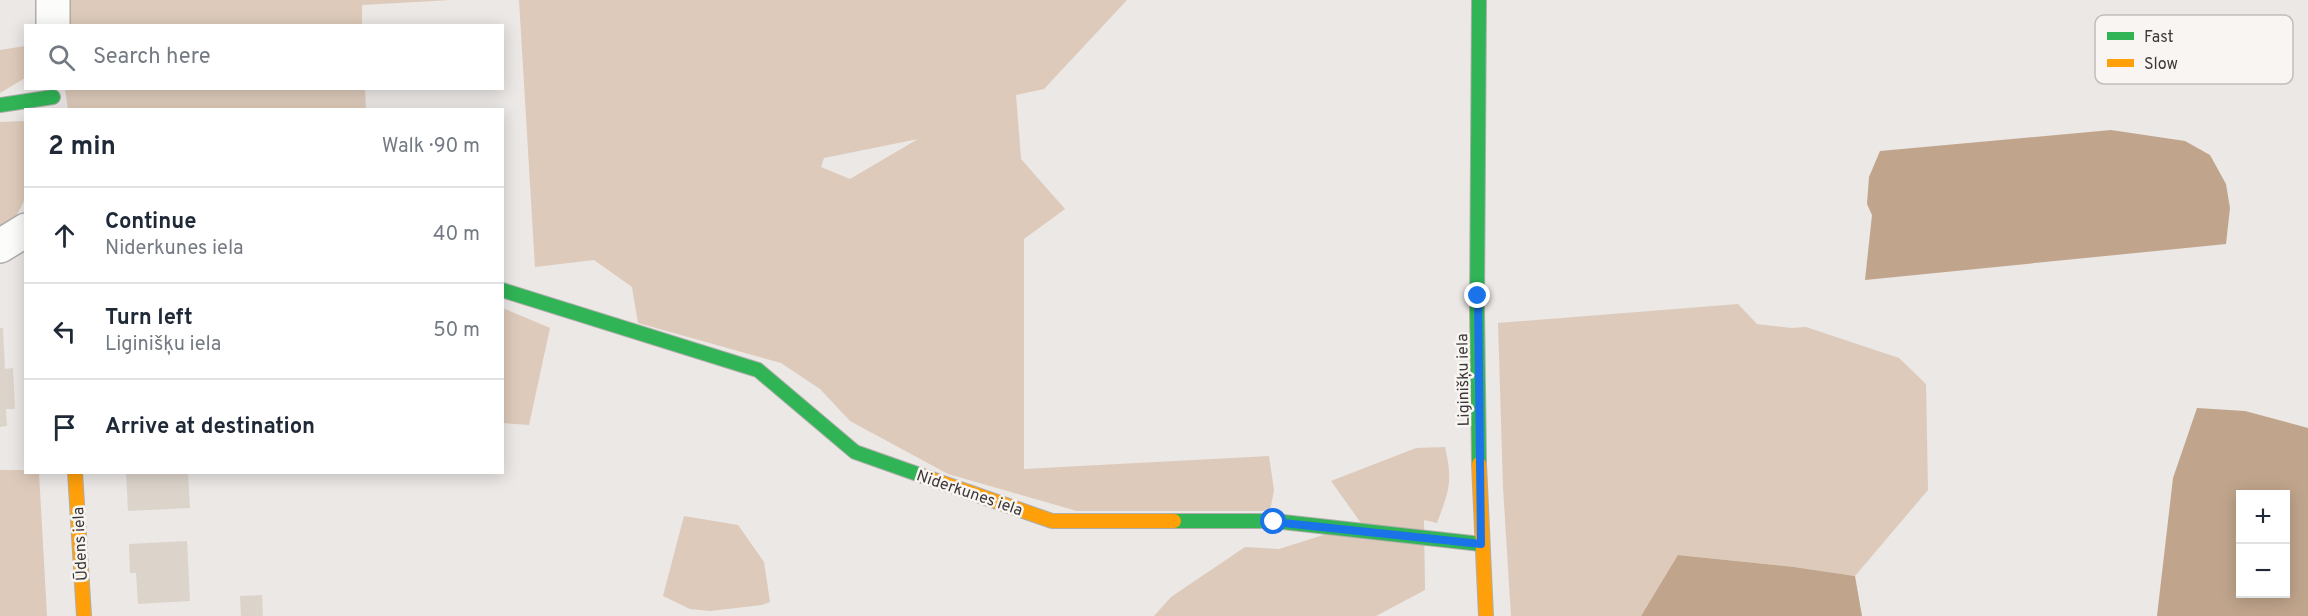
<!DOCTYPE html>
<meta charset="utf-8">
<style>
:root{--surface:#fff;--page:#f6f6f7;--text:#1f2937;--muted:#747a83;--line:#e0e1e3}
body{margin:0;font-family:Overpass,sans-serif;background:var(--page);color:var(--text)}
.controls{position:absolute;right:18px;bottom:18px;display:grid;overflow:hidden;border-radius:0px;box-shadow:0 3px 15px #0003}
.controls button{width:54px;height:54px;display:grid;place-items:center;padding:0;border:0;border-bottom:2px solid var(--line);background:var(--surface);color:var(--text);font:30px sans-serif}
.stop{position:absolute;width:18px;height:18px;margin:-14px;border:4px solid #1a73e8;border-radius:50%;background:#fff}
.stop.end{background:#1a73e8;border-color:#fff;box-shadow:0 2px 6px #0008}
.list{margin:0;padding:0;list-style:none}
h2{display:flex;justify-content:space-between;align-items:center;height:78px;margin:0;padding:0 24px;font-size:26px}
h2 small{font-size:20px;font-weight:400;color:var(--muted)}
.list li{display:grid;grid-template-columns:39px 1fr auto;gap:18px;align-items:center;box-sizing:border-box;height:96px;padding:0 24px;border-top:2px solid var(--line)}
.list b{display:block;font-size:22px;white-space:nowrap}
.list p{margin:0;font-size:20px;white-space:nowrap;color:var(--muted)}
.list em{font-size:20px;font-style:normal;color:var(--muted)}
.icon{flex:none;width:33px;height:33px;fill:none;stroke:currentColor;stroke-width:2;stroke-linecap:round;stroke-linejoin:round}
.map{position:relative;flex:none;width:2308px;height:616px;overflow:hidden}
.search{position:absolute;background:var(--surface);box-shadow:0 3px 15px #0003;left:24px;top:24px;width:480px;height:66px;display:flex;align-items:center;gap:15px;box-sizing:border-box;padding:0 21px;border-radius:0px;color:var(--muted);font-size:22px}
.panel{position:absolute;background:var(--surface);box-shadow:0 3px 15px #0003;left:24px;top:108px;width:480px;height:366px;border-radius:0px}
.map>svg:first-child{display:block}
.green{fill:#ddcaba;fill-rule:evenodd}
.water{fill:#c0a58c;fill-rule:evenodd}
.building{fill:#dcd4cb}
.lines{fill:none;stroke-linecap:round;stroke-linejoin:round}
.street-casing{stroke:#afadac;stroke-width:36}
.fast-casing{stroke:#afadac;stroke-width:16}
.slow-casing{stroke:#afadac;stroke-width:16}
.street{stroke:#fcfcfb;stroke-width:33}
.fast{stroke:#30b455;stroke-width:14}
.slow{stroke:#ff9f0a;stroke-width:14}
.route{stroke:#1a73e8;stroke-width:8}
.labels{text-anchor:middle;stroke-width:5;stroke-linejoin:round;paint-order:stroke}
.street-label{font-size:16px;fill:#3b3938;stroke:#f9f5f2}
.key{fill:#f9f5f2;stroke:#c0bdba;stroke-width:1.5}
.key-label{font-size:16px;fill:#3b3938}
</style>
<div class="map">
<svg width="2308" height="616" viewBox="0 0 2308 616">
<rect width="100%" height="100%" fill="#ebe8e6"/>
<!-- green -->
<g class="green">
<path d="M 65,0 L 451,0 L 362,5 L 362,25 L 64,26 Z"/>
<path d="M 519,0 L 1127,0 L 1044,89 L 1016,95 L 1021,159 L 1065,209 L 1024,239 L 1024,469 L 1269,456 L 1274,490 L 1270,511 L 1077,511 L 948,474 L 850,421 L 820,389 L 781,363 L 638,323 L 632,287 L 594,260 L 535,267 ZM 918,139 L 850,179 L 821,167 L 824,158 Z"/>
<path d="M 25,46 L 25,78 L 0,93 L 0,50 Z"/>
<path d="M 65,89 L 365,89 L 366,109 L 68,109 Z"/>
<path d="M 25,121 L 25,199 L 15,219 L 0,229 L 0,122 Z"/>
<path d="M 1738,304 L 1757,324 L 1792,328 L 1806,327 L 1899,358 L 1926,384 L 1928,490 L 1855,576 L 1794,567 L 1679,555 L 1641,616 L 1511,616 L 1503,487 L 1498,323 Z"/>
<path d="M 503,308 L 550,328 L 529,425 L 503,423 Z"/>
<path d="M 1445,447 C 1453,481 1449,491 1437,523 L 1424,520 L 1425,590 L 1376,616 L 1154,616 L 1171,597 L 1245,547 L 1279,549 L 1361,523 L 1331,481 L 1416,448 Z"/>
<path d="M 0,470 L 25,470 L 26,472 L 39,473 L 47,616 L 0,616 Z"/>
<path d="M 684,516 L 738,525 L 764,562 L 770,602 L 762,605 L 710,611 L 690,609 L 663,596 Z"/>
</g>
<!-- water -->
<g class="water">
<path d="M 2111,130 L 2185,141 L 2210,155 L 2226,184 L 2230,208 L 2226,244 L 1865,280 L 1872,215 L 1867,204 L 1869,177 L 1880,151 Z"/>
<path d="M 2197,408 L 2245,411 L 2308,428 L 2308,616 L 2157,616 L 2173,478 ZM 2286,494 L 2286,594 L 2240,594 L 2240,494 Z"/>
<path d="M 1678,555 L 1794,567 L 1855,576 L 1862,616 L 1641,616 Z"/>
</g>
<!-- building -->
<g class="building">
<path d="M 0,328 L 3,328 L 5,369 L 13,368 L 15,409 L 6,409 L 7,426 L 0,427 Z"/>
<path d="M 126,472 L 188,472 L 190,508 L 128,511 Z"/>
<path d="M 187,541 L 190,601 L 138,604 L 136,573 L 130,573 L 129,544 Z"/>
<path d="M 262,595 L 263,616 L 241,616 L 240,596 Z"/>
</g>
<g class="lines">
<defs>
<g id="street">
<path d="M 53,0 L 53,26"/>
<path d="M 0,246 L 26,230"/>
</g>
<g id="fast">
<path d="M 1479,0 L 1477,308 L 1479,464"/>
<path d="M 0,105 L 53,97"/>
<path d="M 502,290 L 758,370 L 855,452 L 923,476"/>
<path d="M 1174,521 L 1274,521 L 1481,544"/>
</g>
<g id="slow">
<path d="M 1479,464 L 1486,616"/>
<path d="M 75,472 L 84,616"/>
<path d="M 923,476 L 1052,521 L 1174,521"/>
</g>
</defs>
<!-- street casing -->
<use href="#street" class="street-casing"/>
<!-- fast casing -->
<use href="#fast" class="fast-casing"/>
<!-- slow casing -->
<use href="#slow" class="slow-casing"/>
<!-- street -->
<use href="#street" class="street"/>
<!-- fast -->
<use href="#fast" class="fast"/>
<!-- slow -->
<use href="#slow" class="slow"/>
</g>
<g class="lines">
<!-- route -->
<path class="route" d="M 1274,522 L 1481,544 L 1478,296"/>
</g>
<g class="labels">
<!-- street labels -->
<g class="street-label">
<text transform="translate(1462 380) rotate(-91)" y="6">Liginišķu iela</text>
<text transform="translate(970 492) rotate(19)" y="6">Niderkunes iela</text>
<text transform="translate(79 544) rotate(-93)" y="6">Ūdens iela</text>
</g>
</g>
<!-- legend -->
<rect x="2095" y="15" width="198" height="69" rx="9" class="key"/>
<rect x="2107" y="32" width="27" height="8" fill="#30b455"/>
<rect x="2107" y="59" width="27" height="8" fill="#ff9f0a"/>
<g class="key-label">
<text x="2144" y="42">Fast</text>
<text x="2144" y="69">Slow</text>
</g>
</svg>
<div class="controls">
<button>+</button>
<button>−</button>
</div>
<div class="stop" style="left:1274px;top:522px"></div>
<div class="stop end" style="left:1478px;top:296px"></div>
<div class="search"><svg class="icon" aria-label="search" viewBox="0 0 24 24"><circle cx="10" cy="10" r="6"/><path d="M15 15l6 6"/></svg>Search here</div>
<section class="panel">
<h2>2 min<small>Walk · 90 m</small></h2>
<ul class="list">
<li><svg class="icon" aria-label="ahead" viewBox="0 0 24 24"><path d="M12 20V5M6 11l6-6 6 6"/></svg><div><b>Continue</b><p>Niderkunes iela</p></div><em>40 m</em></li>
<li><svg class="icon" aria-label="left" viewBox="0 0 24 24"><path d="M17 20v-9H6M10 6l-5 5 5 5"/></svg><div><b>Turn left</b><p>Liginišķu iela</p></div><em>50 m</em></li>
<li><svg class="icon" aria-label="arrive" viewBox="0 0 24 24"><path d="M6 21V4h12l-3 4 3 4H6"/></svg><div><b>Arrive at destination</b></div></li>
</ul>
</section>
</div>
